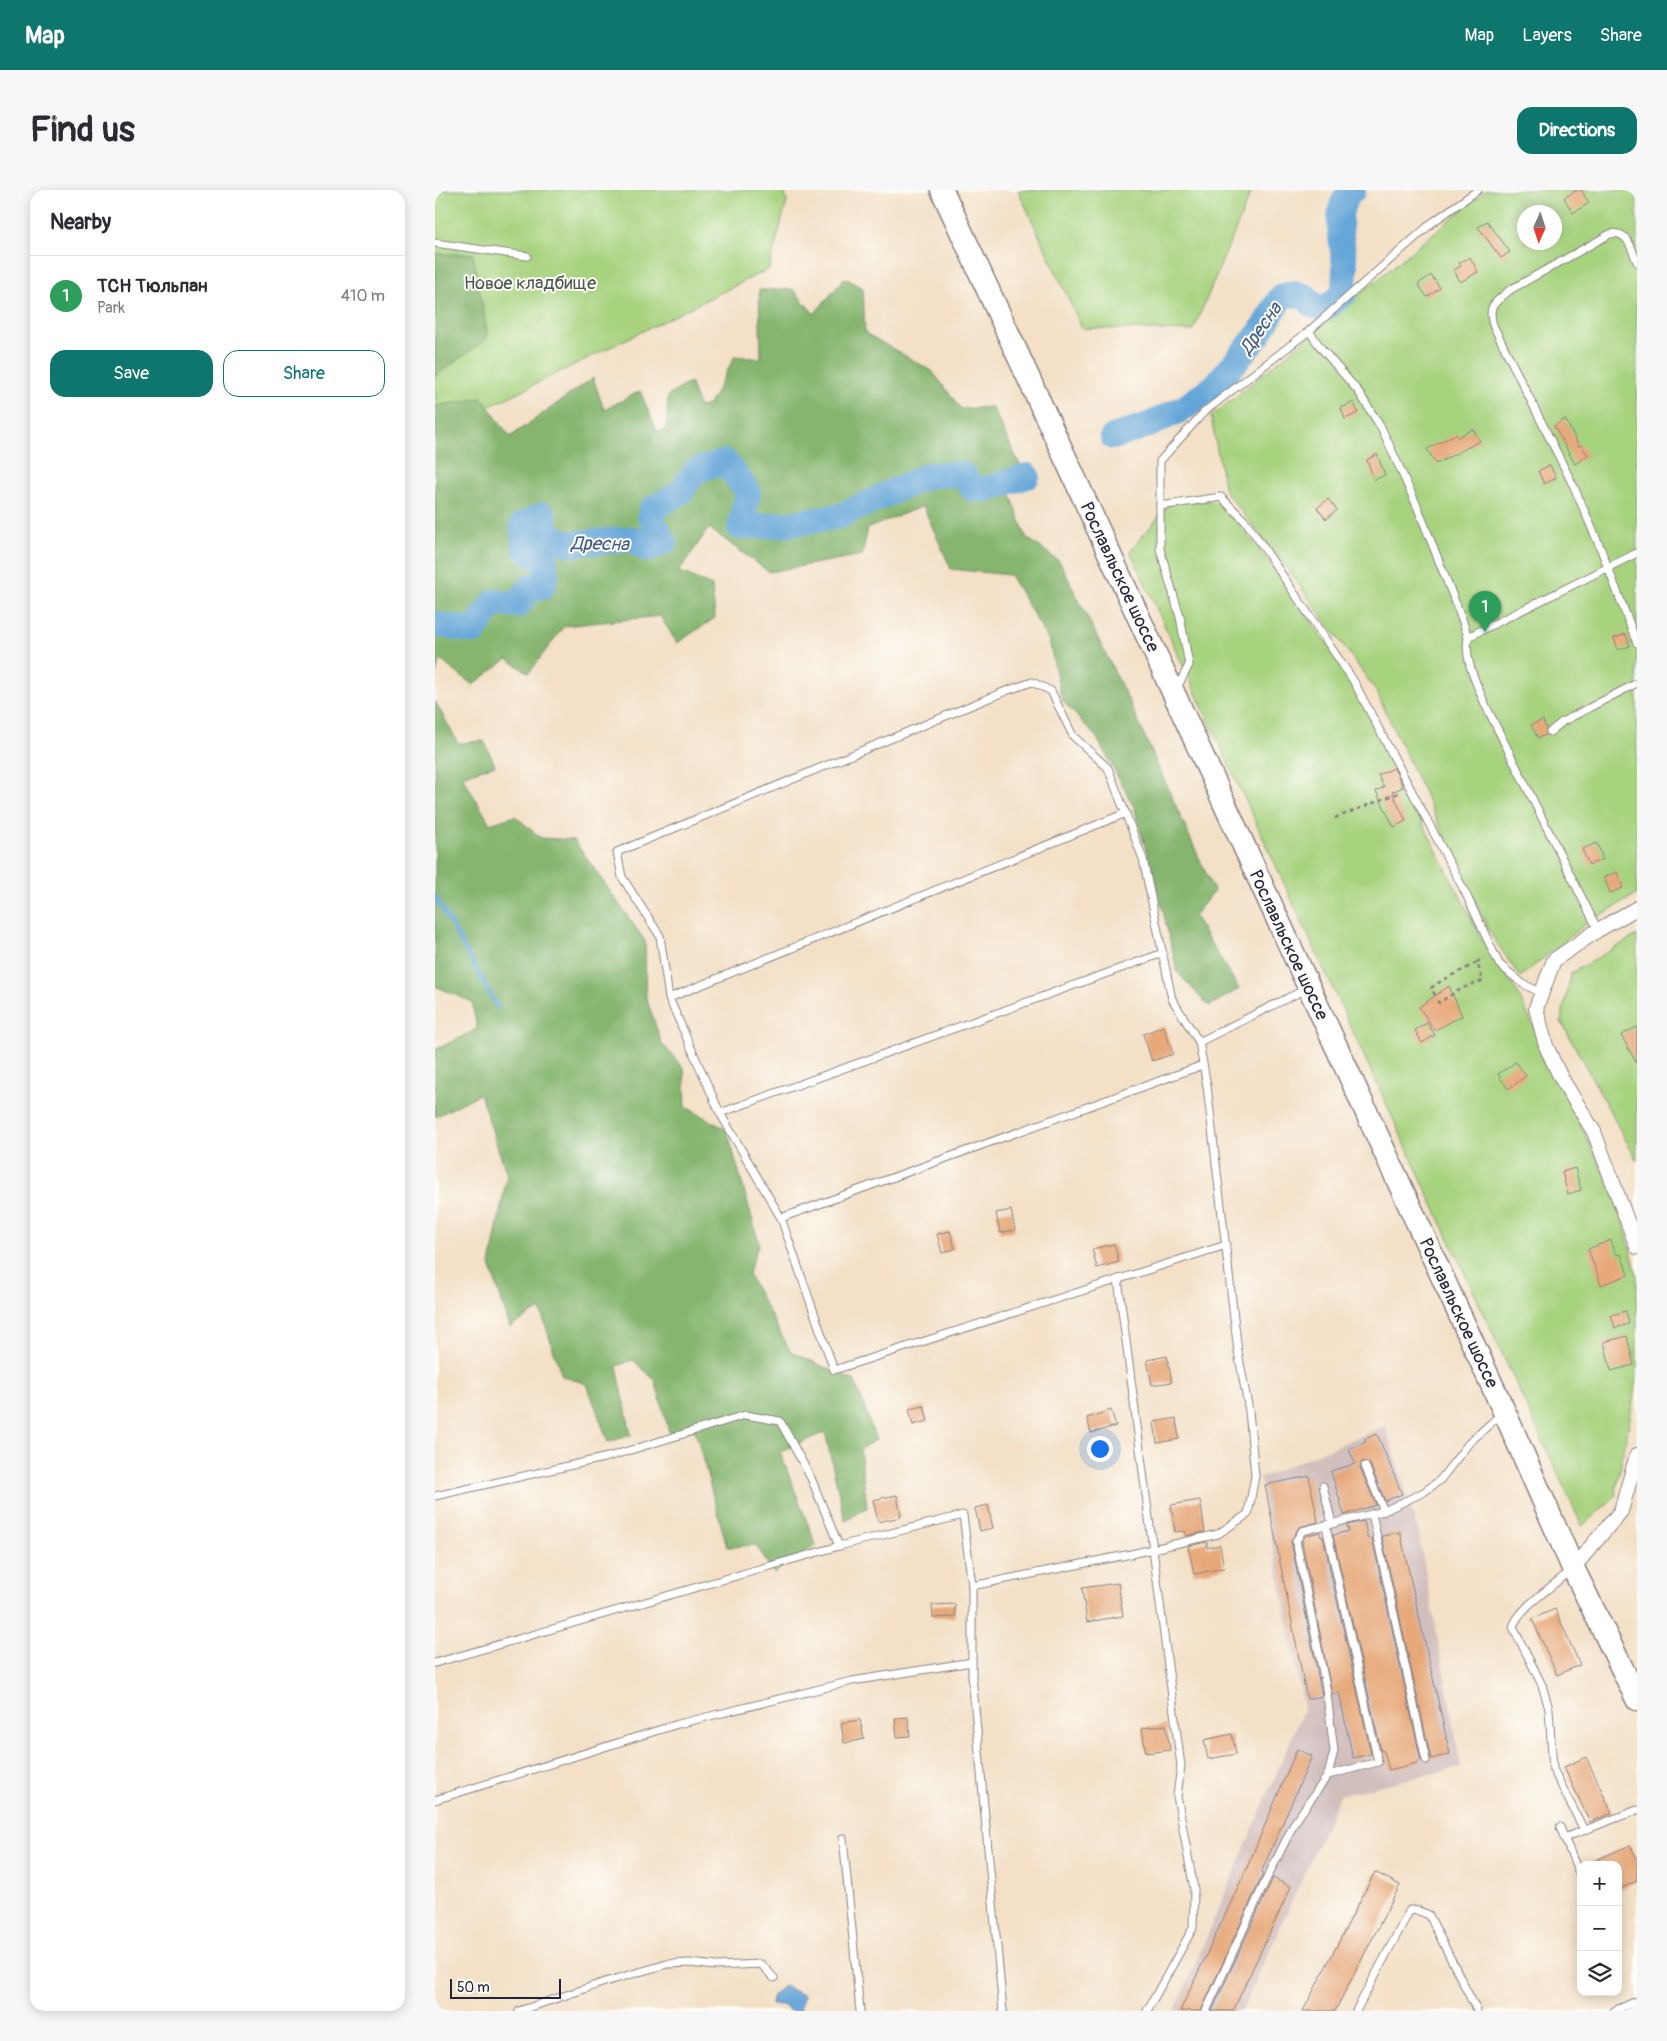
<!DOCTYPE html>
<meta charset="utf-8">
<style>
:root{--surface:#fff;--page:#f7f7f7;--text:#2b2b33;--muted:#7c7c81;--line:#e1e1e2;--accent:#0f766e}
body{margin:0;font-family:Pangolin,sans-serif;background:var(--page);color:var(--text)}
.controls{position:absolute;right:15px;bottom:15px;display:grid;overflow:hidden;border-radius:10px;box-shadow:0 2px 12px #0003}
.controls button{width:45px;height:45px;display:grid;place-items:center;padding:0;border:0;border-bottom:1px solid var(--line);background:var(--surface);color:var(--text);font:25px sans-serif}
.compass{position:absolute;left:1082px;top:15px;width:45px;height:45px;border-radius:50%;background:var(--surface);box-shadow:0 2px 12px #0003;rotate:183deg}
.scale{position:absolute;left:15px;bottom:12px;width:111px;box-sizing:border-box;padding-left:5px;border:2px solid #22223b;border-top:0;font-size:14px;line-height:18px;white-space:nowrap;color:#22223b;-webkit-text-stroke:4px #fdfcf7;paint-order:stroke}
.you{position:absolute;left:664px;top:1258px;width:18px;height:18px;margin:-12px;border:4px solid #fff;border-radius:50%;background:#1a73e8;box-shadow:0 0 0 8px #1a73e833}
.badge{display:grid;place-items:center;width:32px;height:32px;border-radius:50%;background:var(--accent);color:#fff;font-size:16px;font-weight:700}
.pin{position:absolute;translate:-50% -41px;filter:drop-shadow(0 1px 2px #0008)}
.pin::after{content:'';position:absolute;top:26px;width:18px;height:15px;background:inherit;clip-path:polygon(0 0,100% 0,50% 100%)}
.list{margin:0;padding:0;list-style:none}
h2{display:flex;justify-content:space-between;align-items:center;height:65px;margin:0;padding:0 20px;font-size:21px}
h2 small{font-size:16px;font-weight:400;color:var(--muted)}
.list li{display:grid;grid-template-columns:32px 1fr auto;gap:15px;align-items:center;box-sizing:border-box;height:80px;padding:0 20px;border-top:1px solid var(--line)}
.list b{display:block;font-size:19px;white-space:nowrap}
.list p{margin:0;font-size:16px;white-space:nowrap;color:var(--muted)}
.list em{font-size:16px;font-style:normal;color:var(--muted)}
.actions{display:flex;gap:10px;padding:15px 20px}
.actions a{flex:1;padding:11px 0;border:1px solid var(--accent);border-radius:15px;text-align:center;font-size:18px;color:var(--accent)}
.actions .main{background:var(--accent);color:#fff}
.icon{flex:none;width:28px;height:28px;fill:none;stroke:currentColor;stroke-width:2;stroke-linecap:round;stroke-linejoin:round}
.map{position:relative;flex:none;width:1202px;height:1821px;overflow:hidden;border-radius:15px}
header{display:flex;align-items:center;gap:30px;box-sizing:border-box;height:70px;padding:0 25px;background:var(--accent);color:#fff}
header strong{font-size:24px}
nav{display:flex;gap:28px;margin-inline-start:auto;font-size:18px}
.intro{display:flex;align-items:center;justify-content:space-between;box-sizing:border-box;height:120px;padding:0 30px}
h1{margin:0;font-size:35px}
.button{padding:12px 22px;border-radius:15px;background:var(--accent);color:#fff;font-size:18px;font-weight:700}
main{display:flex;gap:30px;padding:0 30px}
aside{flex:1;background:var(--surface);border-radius:15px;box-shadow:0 2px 12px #0003}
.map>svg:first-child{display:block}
.industrial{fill:#d1bfbe}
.green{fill:#a7d37f;stroke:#647a5d;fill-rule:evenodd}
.forest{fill:#85b56e;stroke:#546c54}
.water{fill:#65a6d8;stroke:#44648a}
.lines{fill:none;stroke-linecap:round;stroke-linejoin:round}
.stream{stroke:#65a6d8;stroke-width:4.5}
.river{stroke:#65a6d8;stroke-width:26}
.building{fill:#e7a97a}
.service-casing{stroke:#8a8180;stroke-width:9}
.minor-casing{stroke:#8a8180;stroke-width:16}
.primary-casing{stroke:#8a8180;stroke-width:25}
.path{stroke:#8a8180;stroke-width:2.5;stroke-dasharray:4 4;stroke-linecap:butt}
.service{stroke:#fff;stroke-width:7}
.minor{stroke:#fff;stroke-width:14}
.primary{stroke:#fff;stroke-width:22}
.labels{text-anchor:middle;stroke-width:4;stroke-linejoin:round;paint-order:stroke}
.park-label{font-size:18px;fill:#4a574f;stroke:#fdfcf7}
.street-label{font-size:18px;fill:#22223b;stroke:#fdfcf7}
.water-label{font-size:19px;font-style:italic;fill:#405d82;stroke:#fdfcf7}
</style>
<header>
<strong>Map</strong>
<nav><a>Map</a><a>Layers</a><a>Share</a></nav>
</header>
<div class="intro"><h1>Find us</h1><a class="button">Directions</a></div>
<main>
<aside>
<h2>Nearby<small></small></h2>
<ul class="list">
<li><span class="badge" style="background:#2e9e5b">1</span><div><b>ТСН Тюльпан</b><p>Park</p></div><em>410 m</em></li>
</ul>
<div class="actions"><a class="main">Save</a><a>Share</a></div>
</aside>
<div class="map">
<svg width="1202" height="1821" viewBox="0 0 1202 1821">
<rect width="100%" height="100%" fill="#fdfcf7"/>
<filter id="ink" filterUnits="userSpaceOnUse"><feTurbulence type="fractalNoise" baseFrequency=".02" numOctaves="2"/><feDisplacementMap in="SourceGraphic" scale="10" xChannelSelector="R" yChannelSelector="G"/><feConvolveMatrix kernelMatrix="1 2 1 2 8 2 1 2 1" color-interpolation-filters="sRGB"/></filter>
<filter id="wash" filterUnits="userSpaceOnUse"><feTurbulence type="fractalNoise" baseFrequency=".0096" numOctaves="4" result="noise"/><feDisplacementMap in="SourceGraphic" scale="20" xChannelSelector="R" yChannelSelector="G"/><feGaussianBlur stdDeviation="1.12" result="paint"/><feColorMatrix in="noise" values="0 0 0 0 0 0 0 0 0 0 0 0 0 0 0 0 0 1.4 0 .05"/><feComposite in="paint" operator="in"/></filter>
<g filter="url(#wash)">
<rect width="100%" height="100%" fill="#f3e0c6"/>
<!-- industrial -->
<path class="industrial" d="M 950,1236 L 983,1341 L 1026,1577 L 905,1605 L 807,1821 L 740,1821 L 869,1519 L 825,1288 Z"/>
<!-- green -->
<g class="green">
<path d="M 0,0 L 349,0 L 352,11 L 334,79 L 33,227 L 0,218 Z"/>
<path d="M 583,0 L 817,0 L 758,141 L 647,138 Z"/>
<path d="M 1051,0 L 1202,0 L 1202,704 L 1148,736 L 1085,787 L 1055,743 L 940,499 L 857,385 L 790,301 L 776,227 ZM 1090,22 L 1120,22 L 1120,52 L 1090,52 Z"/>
<path d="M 779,311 L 796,324 L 845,387 L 929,506 L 989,636 L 1048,751 L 1081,800 L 1184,1015 L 1202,1085 L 1202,1190 L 1180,1307 L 1147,1336 L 695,361 L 736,312 Z"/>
<path d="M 1202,745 L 1202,971 L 1126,831 L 1136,783 Z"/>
</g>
<!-- forest -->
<g class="forest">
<path d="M 0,64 L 38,64 L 53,148 L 0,186 Z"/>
<path d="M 410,88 L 428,98 L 430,143 L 497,181 L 526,219 L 557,217 L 586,277 L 571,291 L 591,347 L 625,372 L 692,507 L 779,701 L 759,726 L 804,799 L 774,816 L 742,782 L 728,720 L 699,617 L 662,548 L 627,510 L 614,451 L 575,385 L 516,379 L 488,316 L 433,338 L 427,365 L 334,382 L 274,338 L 244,381 L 277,396 L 280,428 L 242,453 L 225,426 L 129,436 L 94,483 L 72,469 L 38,495 L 5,470 L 0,486 L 0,216 L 47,208 L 75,247 L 158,188 L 169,220 L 205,201 L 222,241 L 231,240 L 233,206 L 255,192 L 264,217 L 274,215 L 300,166 L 326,169 L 324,100 L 358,99 L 379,124 Z"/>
<path d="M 0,511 L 23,553 L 49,551 L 60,575 L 27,586 L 55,634 L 80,626 L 106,648 L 139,650 L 210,751 L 211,808 L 227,854 L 249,878 L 251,917 L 292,940 L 324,1053 L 313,1084 L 356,1162 L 420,1191 L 441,1250 L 425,1259 L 432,1318 L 410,1331 L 390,1242 L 345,1262 L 381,1355 L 339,1383 L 321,1355 L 292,1357 L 260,1240 L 234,1242 L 220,1190 L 198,1170 L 182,1176 L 196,1245 L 173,1252 L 152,1194 L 127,1186 L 105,1119 L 75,1137 L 55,1075 L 72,985 L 45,904 L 0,927 L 0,860 L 42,839 L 37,812 L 0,796 Z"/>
</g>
<!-- water -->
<path class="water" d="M 349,1796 L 368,1805 L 365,1821 L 355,1821 L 348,1815 L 336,1814 L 338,1804 Z"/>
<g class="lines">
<!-- stream -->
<path class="stream" d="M 0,706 L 63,818"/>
<!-- river -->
<g class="river">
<path d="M 678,247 L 716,234 L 749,218 L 780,196 L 825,143 L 846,107 L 855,104 L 865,105 L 870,106 L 879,116 L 891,118 L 909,104 C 909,95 910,85 910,76 C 908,52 896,17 918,0"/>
<path d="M 0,434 L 39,441 L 59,412 L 83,415 L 95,397 L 107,397 L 111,386 L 110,371 L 91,360 L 87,335 L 108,325 L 112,344 L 133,354 L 197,349 L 212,359 L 229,352 L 215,326 L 217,319 L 246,302 L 261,280 L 290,272 L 313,302 L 305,337 L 354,334 L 405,326 L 493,285 L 527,284 L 538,299 L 551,299 L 592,286"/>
</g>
</g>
<g id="blocks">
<!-- building -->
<g class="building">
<path d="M 1142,0 L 1146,0 L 1154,13 L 1138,23 L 1129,8 Z"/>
<path d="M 1052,31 L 1075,62 L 1066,68 L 1043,37 Z"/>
<path d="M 1035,67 L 1043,82 L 1025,92 L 1019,80 L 1026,76 L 1024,73 Z"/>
<path d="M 996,85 L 1005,98 L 992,107 L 983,94 Z"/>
<path d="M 919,212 L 923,223 L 910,229 L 906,218 Z"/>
<path d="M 1130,229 L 1144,256 L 1146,255 L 1153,265 L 1140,274 L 1119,236 Z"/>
<path d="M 1038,239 L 1045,251 L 1001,274 L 992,259 L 1021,244 L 1023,247 Z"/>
<path d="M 942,264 L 950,285 L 939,290 L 932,270 Z"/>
<path d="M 1115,275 L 1121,288 L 1109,294 L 1103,281 Z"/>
<path d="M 893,309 L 902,320 L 891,329 L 882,318 Z"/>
<path d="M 1191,444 L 1195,456 L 1183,460 L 1179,448 Z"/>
<path d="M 1108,530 L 1111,539 L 1111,545 L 1103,548 L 1096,535 Z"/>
<path d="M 959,578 L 968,597 L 957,602 L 971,631 L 959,637 L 941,601 L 949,597 L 943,585 Z"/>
<path d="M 1162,653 L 1168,669 L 1154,675 L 1147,659 Z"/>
<path d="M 1182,682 L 1188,698 L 1175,703 L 1169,687 Z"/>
<path d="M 1014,796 L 1027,826 L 1000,840 L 984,817 Z"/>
<path d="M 992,833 L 1000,845 L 987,853 L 980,840 Z"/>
<path d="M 729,836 L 738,864 L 717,871 L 708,844 Z"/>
<path d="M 1202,837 L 1202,874 L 1186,845 Z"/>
<path d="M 1081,872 L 1091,886 L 1073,899 L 1063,884 Z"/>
<path d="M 1140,978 L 1146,1000 L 1133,1004 L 1127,982 Z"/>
<path d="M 576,1020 L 580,1040 L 565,1043 L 561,1023 Z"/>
<path d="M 515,1041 L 520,1059 L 507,1063 L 502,1044 Z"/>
<path d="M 1176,1050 L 1181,1065 L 1186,1064 L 1193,1085 L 1166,1095 L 1153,1059 Z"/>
<path d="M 679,1054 L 684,1072 L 662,1078 L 657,1059 Z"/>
<path d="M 1191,1121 L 1194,1134 L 1180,1138 L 1176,1125 Z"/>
<path d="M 1192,1146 L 1199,1175 L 1176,1181 L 1169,1152 Z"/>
<path d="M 732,1166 L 737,1192 L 717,1195 L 712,1170 Z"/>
<path d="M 489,1216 L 493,1231 L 478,1235 L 474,1219 Z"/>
<path d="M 676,1220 L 681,1236 L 656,1243 L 652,1228 Z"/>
<path d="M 741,1228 L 744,1249 L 722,1253 L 719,1232 Z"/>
<path d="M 942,1244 L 967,1304 L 950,1311 L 935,1274 L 928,1271 L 926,1273 L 925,1278 L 941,1315 L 909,1325 L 896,1281 L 920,1274 L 914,1259 L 931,1252 L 929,1249 Z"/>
<path d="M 874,1286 L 883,1332 L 864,1337 L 856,1351 L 887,1506 L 872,1509 L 830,1295 Z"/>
<path d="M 462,1305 L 466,1327 L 443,1332 L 438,1310 Z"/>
<path d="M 765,1310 L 770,1342 L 751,1346 L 750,1341 L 740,1342 L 736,1315 Z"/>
<path d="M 553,1315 L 558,1338 L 545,1341 L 540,1318 Z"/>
<path d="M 929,1331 L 933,1349 L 937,1348 L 986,1571 L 982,1572 L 982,1573 L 954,1580 L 949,1561 L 946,1561 L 898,1345 L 914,1341 L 912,1335 Z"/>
<path d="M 885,1342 L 886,1347 L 888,1347 L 936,1564 L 918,1568 L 904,1503 L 897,1504 L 867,1352 L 870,1346 Z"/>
<path d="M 965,1342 L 1015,1564 L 996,1569 L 947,1346 Z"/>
<path d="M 772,1352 L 772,1358 L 785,1355 L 789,1378 L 759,1384 L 753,1356 Z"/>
<path d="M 683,1393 L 688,1426 L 652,1432 L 647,1398 Z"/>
<path d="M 520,1414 L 520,1427 L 498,1428 L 497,1415 Z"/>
<path d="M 1120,1419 L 1145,1475 L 1122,1485 L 1097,1429 Z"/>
<path d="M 473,1527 L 475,1546 L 462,1547 L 460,1528 Z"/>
<path d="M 425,1530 L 429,1549 L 409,1553 L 406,1533 Z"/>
<path d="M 731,1535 L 735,1560 L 711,1563 L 707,1538 Z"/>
<path d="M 797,1544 L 801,1564 L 773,1569 L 769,1550 Z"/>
<path d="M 862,1559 L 877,1566 L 826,1683 L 828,1684 L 766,1821 L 745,1821 L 811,1680 Z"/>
<path d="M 1151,1567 L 1177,1623 L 1155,1632 L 1129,1577 Z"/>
<path d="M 1195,1655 L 1202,1669 L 1202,1691 L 1183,1700 L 1183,1675 L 1150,1675 Z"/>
<path d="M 940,1682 L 965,1695 L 900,1821 L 868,1821 Z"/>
<path d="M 838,1688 L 856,1697 L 798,1821 L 777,1821 Z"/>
</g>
</g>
</g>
<g filter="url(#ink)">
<use href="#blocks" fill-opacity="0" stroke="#8a8180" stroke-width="1"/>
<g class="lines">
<defs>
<g id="service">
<path d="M 0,53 L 92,66"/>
<path d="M 1202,72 C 1196,58 1193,40 1175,44 L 1075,100 C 1060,113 1052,115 1058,135 L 1139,297 L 1165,357 L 1202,453"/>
<path d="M 874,141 L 998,32 L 1043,0"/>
<path d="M 725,316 L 786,307 L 812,333 L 918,490 L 1029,700 L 1064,774 L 1088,794 L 1107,803"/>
<path d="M 742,498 L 754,475 L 745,427 L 725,359 L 725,271 L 769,222 L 874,141 L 886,158 L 923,201 L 947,239 L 982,316 L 1027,429 L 1033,447"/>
<path d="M 1115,542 L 1127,532 L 1202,493"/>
<path d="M 1163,740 L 1050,514 C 1041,492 1029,471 1033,447 L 1202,363"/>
<path d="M 234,808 L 691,623"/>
<path d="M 764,852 L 737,809 L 708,669 L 673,578 L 638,546 L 616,501 L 597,492 L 571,501 L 182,662 L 187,687 L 225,746 L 234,808 L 285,923 L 346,1028 L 399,1180 L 791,1055"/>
<path d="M 285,923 L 728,763"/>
<path d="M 346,1028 L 768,875"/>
<path d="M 683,1089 L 746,1576 L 742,1606 L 759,1699 L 758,1738 L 712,1821"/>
<path d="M 930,1276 L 949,1321"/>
<path d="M 888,1296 L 897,1334"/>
<path d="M 0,1306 L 173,1267 L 310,1225 L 345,1231 L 376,1288 L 404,1356"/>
<path d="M 937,1324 L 991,1570"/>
<path d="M 891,1336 L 943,1572 L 893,1585"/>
<path d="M 1136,1380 C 1120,1395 1084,1417 1078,1437 L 1107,1495 L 1114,1519 L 1118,1579 L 1149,1640"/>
<path d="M 537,1396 L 696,1364 L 783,1344 L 813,1324 L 820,1286 L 814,1221 L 803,1162 L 772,896 L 764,852 L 871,799"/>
<path d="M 0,1473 L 404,1356 L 528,1325 L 537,1396 L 537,1486 L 568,1821"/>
<path d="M 0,1610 L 243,1534 L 417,1491 L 537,1472"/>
<path d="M 1125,1637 L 1146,1688"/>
<path d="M 408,1648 L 425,1821"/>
<path d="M 1129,1648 L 1202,1620"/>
<path d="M 84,1821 L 170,1792 L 232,1774 L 255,1773 L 281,1776 L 326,1774 L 339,1788"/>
<path d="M 771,1821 L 830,1692 L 860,1632 L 893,1585 L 899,1561 L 891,1497 L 861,1351 L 867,1341 L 949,1321 L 989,1302 L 1005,1290 L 1034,1253 L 1067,1223"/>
<path d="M 921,1821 L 975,1720 L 984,1721 L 994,1725 L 1042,1821"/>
<path d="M 1179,1821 L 1202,1811"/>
</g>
<g id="minor">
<path d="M 1202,718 L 1163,740 L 1119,770 L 1101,818 L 1111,856 L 1125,886 L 1159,942 L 1202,1057"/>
<path d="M 1138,1378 L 1186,1321 L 1202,1265"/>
</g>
<path id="primary" d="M 507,0 L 1069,1221 L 1138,1378 L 1202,1509"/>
</defs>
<!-- service casing -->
<use href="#service" class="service-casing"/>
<!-- minor casing -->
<use href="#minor" class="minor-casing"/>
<!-- primary casing -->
<use href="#primary" class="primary-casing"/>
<!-- path -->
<g class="path">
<path d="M 900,628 L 966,602"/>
<path d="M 1000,805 L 996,798 C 1010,787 1027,782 1042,772"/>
<path d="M 1002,811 L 1004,813 C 1018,803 1031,795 1048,791 L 1042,772 L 1049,768"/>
</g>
<!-- service -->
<use href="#service" class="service"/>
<!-- minor -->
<use href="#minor" class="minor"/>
<!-- primary -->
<use href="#primary" class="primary"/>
</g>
</g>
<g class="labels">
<!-- park labels -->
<g class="park-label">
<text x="95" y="99">Новое кладбище</text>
</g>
<!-- street labels -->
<g class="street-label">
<text transform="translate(685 387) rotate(65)" y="6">Рославльское шоссе</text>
<text transform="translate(854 755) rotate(65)" y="6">Рославльское шоссе</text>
<text transform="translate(1024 1123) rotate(65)" y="6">Рославльское шоссе</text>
</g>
<!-- water labels -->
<g class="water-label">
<text transform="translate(825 138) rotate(-55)" y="7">Дресна</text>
<text transform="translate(165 353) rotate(1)" y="7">Дресна</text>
</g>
</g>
</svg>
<div class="controls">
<button>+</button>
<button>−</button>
<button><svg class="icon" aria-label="layers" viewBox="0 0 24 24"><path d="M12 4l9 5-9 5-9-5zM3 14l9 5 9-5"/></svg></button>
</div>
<svg class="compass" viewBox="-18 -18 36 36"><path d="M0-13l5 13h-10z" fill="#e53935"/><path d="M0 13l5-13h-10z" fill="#7c7c81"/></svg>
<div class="scale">50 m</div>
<div class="you"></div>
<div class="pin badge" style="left:1050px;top:442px;background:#2e9e5b">1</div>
</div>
</main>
